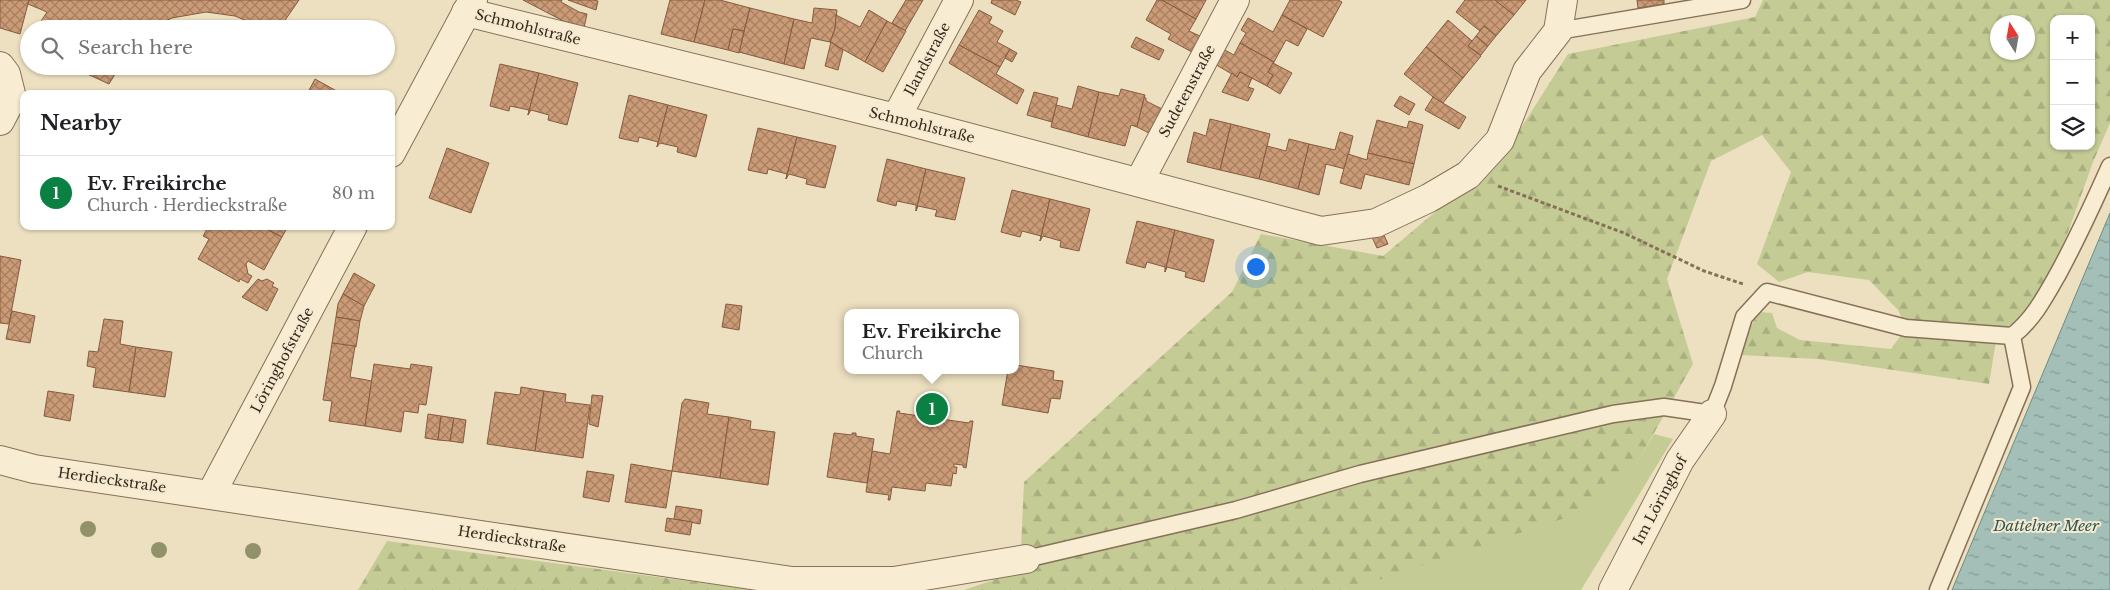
<!DOCTYPE html>
<meta charset="utf-8">
<style>
:root{--surface:#fff;--page:#f2f2f2;--text:#202124;--muted:#757577;--line:#e0e0e0;--accent:#0b8043}
body{margin:0;font-family:"Libre Baskerville",serif;background:var(--page);color:var(--text)}
.controls{position:absolute;right:15px;top:15px;display:grid;overflow:hidden;border-radius:10px;box-shadow:0 1px 4px #0004}
.controls button{width:45px;height:45px;display:grid;place-items:center;padding:0;border:0;border-bottom:1px solid var(--line);background:var(--surface);color:var(--text);font:25px sans-serif}
.compass{position:absolute;left:1990px;top:15px;width:45px;height:45px;border-radius:50%;background:var(--surface);box-shadow:0 1px 4px #0004;rotate:349deg}
.you{position:absolute;left:1255px;top:266px;width:18px;height:18px;margin:-12px;border:4px solid #fff;border-radius:50%;background:#1a73e8;box-shadow:0 0 0 8px #1a73e833}
.badge{display:grid;place-items:center;width:32px;height:32px;border-radius:50%;background:var(--accent);color:#fff;font-size:16px;font-weight:700}
.pin{position:absolute;translate:-50% -50%;border:2px solid #fff;box-shadow:0 1px 5px #0006}
.popup{position:absolute;left:844px;top:309px;width:175px;height:65px;box-sizing:border-box;display:grid;place-content:center;border-radius:10px;background:var(--surface);filter:drop-shadow(0 1px 4px #0005);font-size:16px;white-space:nowrap;color:var(--muted)}
.popup b{font-size:19px;color:var(--text)}
.popup::after{content:'';position:absolute;left:50%;top:100%;margin-left:-10px;border:10px solid transparent;border-top-color:var(--surface)}
.list{margin:0;padding:0;list-style:none}
h2{display:flex;justify-content:space-between;align-items:center;height:65px;margin:0;padding:0 20px;font-size:21px}
h2 small{font-size:16px;font-weight:400;color:var(--muted)}
.list li{display:grid;grid-template-columns:32px 1fr auto;gap:15px;align-items:center;box-sizing:border-box;height:75px;padding:0 20px;border-top:1px solid var(--line)}
.list b{display:block;font-size:19px;white-space:nowrap}
.list p{margin:0;font-size:16px;white-space:nowrap;color:var(--muted)}
.list em{font-size:16px;font-style:normal;color:var(--muted)}
.icon{flex:none;width:28px;height:28px;fill:none;stroke:currentColor;stroke-width:2;stroke-linecap:round;stroke-linejoin:round}
.map{position:relative;flex:none;width:2110px;height:590px;overflow:hidden}
.search{position:absolute;background:var(--surface);box-shadow:0 1px 4px #0004;left:20px;top:20px;width:375px;height:55px;display:flex;align-items:center;gap:12px;box-sizing:border-box;padding:0 18px;border-radius:28px;color:var(--muted);font-size:19px}
.panel{position:absolute;background:var(--surface);box-shadow:0 1px 4px #0004;left:20px;top:90px;width:375px;height:140px;border-radius:10px}
.map>svg:first-child{display:block}
.green{fill:#c4cb94}
.forest{fill:url(#forest-firs);fill-rule:evenodd}
.water{fill:url(#water-ripples);stroke:#6a8d84}
.building{fill:url(#building-cross-hatch);stroke:#855b3e}
.lines{fill:none;stroke-linecap:round;stroke-linejoin:round}
.lane-casing{stroke:#867158;stroke-width:19}
.street-casing{stroke:#867158;stroke-width:30}
.path{stroke:#867158;stroke-width:3;stroke-dasharray:4 2.5;stroke-linecap:butt}
.lane{stroke:#f8edd3;stroke-width:16}
.street{stroke:#f8edd3;stroke-width:28}
.tree{fill:#91926a}
.labels{text-anchor:middle;stroke-width:4;stroke-linejoin:round;paint-order:stroke}
.street-label{font-size:14px;fill:#36291d;stroke:#f5eacf}
.water-label{font-size:15px;font-style:italic;fill:#2c5553;stroke:#f5eacf}
</style>
<div class="map">
<svg width="2110" height="590" viewBox="0 0 2110 590">
<defs>
<pattern id="forest-firs" width="22" height="20" patternUnits="userSpaceOnUse" patternTransform="scale(1.25)"><rect width="22" height="20" fill="#c4cb94"/><path d="M5 1l3.5 6h-7zM16 11l3.5 6h-7z" fill="#a9ae7f"/></pattern>
<pattern id="water-ripples" width="26" height="14" patternUnits="userSpaceOnUse" patternTransform="scale(1.25)"><rect width="26" height="14" fill="#a3bfb7"/><path d="M2 4q2-2 4 0t4 0M15 11q2-2 4 0t4 0" fill="none" stroke="#869b94"/></pattern>
<pattern id="building-cross-hatch" width="8" height="8" patternUnits="userSpaceOnUse" patternTransform="scale(1.25)"><rect width="8" height="8" fill="#cb9a76"/><path d="M0 0l8 8M0 8l8-8" fill="none" stroke="#a67e60"/></pattern>
</defs>
<rect width="100%" height="100%" fill="#ede0c0"/>
<!-- green -->
<path class="green" d="M 1654,434 L 1673,439 L 1581,590 L 1343,590 L 1444,556 L 1637,463 Z"/>
<!-- forest -->
<g class="forest">
<path d="M 1763,0 L 2110,0 L 2110,123 L 2093,162 L 2067,235 L 2042,291 L 2021,321 L 2002,328 L 1904,323 L 1898,310 L 1869,280 L 1808,272 L 1779,282 L 1757,264 L 1791,172 L 1762,135 L 1711,161 L 1667,279 L 1693,364 L 1637,463 L 1580,513 L 1363,585 L 1343,590 L 964,590 L 1020,571 L 1024,482 L 1232,292 L 1261,234 L 1383,256 L 1505,153 L 1568,54 L 1755,17 ZM 2054,19 L 2091,19 L 2091,146 L 2054,146 ZM 1998,22 L 2028,22 L 2028,52 L 1998,52 Z"/>
<path d="M 1759,312 L 1772,313 L 1777,328 L 1800,340 L 1891,349 L 1904,331 L 1996,341 L 1989,384 L 1818,359 L 1741,355 L 1748,331 Z"/>
<path d="M 387,541 L 755,590 L 358,590 Z"/>
</g>
<!-- water -->
<path class="water" d="M 2110,213 L 2110,590 L 1952,590 Z"/>
<!-- building -->
<g class="building">
<path d="M 0,0 L 29,0 L 20,34 L 0,28 Z"/>
<path d="M 29,0 L 299,0 L 279,29 L 266,29 L 235,16 L 206,12 L 172,18 L 148,29 L 36,29 L 47,12 L 28,4 Z"/>
<path d="M 523,0 L 562,0 L 561,2 L 579,12 L 587,14 L 584,28 L 571,25 Z"/>
<path d="M 568,0 L 593,0 L 598,1 L 596,10 Z"/>
<path d="M 670,0 L 705,0 L 694,42 L 661,34 Z"/>
<path d="M 705,0 L 720,0 L 750,8 L 744,31 L 733,29 L 728,50 L 694,42 Z"/>
<path d="M 906,0 L 923,0 L 905,31 L 892,23 Z"/>
<path d="M 992,0 L 1016,0 L 1021,2 L 1015,15 L 991,3 Z"/>
<path d="M 1157,0 L 1162,0 L 1196,19 L 1189,31 L 1200,36 L 1192,52 L 1168,39 L 1171,34 L 1146,20 Z"/>
<path d="M 1162,0 L 1206,0 L 1196,19 Z"/>
<path d="M 1290,0 L 1338,0 L 1342,2 L 1323,37 L 1282,15 Z"/>
<path d="M 1465,0 L 1495,0 L 1514,15 L 1496,36 L 1484,26 L 1480,31 L 1456,12 Z"/>
<path d="M 1495,0 L 1526,0 L 1514,15 Z"/>
<path d="M 1637,0 L 1664,0 L 1664,4 L 1638,8 Z"/>
<path d="M 750,8 L 794,19 L 784,64 L 739,52 Z"/>
<path d="M 814,8 L 837,10 L 835,29 L 830,42 L 811,38 L 804,69 L 784,64 L 794,19 L 812,23 Z"/>
<path d="M 869,10 L 887,21 L 865,62 L 830,42 L 835,29 L 836,15 L 860,27 Z"/>
<path d="M 979,10 L 992,17 L 989,23 L 1003,31 L 997,42 L 1010,49 L 1000,67 L 959,45 Z"/>
<path d="M 1282,15 L 1307,29 L 1298,46 L 1286,40 L 1274,62 L 1240,43 L 1246,33 L 1241,30 L 1248,18 L 1273,32 Z"/>
<path d="M 1448,20 L 1472,41 L 1468,46 L 1481,56 L 1463,78 L 1426,47 Z"/>
<path d="M 887,21 L 906,31 L 883,72 L 865,62 Z"/>
<path d="M 1484,26 L 1496,36 L 1488,46 L 1476,36 Z"/>
<path d="M 733,29 L 744,31 L 739,53 L 728,50 Z"/>
<path d="M 1476,36 L 1488,46 L 1481,55 L 1468,46 Z"/>
<path d="M 1136,37 L 1164,50 L 1159,60 L 1131,47 Z"/>
<path d="M 831,42 L 843,50 L 838,70 L 825,66 Z"/>
<path d="M 1240,43 L 1274,62 L 1268,72 L 1273,75 L 1267,86 L 1240,72 L 1237,77 L 1213,63 L 1221,48 L 1234,55 Z"/>
<path d="M 959,45 L 1000,67 L 996,74 L 1024,90 L 1017,104 L 949,63 Z"/>
<path d="M 1426,47 L 1463,78 L 1442,104 L 1404,74 Z"/>
<path d="M 1010,49 L 1017,53 L 1012,62 L 1005,58 Z"/>
<path d="M 1273,63 L 1292,73 L 1280,94 L 1267,86 L 1273,75 L 1268,72 Z"/>
<path d="M 500,64 L 539,73 L 528,115 L 529,110 L 510,106 L 509,111 L 490,106 Z"/>
<path d="M 70,66 L 120,66 L 109,84 Z"/>
<path d="M 1240,72 L 1252,78 L 1248,87 L 1254,89 L 1248,101 L 1222,92 L 1232,73 L 1237,77 Z"/>
<path d="M 539,73 L 578,83 L 567,125 L 548,120 L 549,115 L 531,110 L 528,115 Z"/>
<path d="M 315,79 L 342,94 L 307,94 Z"/>
<path d="M 1078,86 L 1099,92 L 1088,137 L 1051,127 L 1056,105 L 1072,109 Z"/>
<path d="M 1121,89 L 1145,95 L 1137,127 L 1131,125 L 1125,146 L 1088,137 L 1099,92 L 1119,96 Z"/>
<path d="M 1034,92 L 1058,98 L 1052,122 L 1027,115 Z"/>
<path d="M 629,95 L 668,105 L 657,147 L 658,142 L 639,137 L 638,142 L 619,138 Z"/>
<path d="M 1400,96 L 1415,104 L 1409,115 L 1394,106 Z"/>
<path d="M 1433,97 L 1466,117 L 1459,129 L 1425,110 Z"/>
<path d="M 1144,98 L 1146,98 L 1146,101 L 1162,109 L 1149,133 L 1137,127 Z"/>
<path d="M 668,105 L 707,115 L 696,157 L 677,152 L 678,147 L 660,143 L 657,147 Z"/>
<path d="M 1210,119 L 1231,124 L 1220,170 L 1187,162 L 1194,132 L 1206,136 Z"/>
<path d="M 1377,120 L 1407,128 L 1409,121 L 1423,125 L 1414,164 L 1368,153 Z"/>
<path d="M 1231,124 L 1270,134 L 1259,179 L 1220,170 Z"/>
<path d="M 758,128 L 797,137 L 786,179 L 787,174 L 768,169 L 767,174 L 748,170 Z"/>
<path d="M 1340,132 L 1353,136 L 1345,169 L 1326,164 L 1319,195 L 1298,189 L 1309,144 L 1335,150 Z"/>
<path d="M 797,137 L 836,146 L 825,188 L 806,184 L 807,179 L 789,174 L 786,179 Z"/>
<path d="M 1289,139 L 1309,144 L 1298,189 L 1259,179 L 1267,146 L 1286,151 Z"/>
<path d="M 447,148 L 489,163 L 471,213 L 429,198 Z"/>
<path d="M 1368,153 L 1414,164 L 1409,185 L 1365,174 L 1361,189 L 1340,183 L 1348,154 L 1367,160 Z"/>
<path d="M 887,159 L 926,169 L 916,211 L 916,205 L 897,201 L 896,206 L 877,201 Z"/>
<path d="M 926,169 L 965,178 L 955,220 L 935,216 L 937,210 L 918,206 L 916,211 Z"/>
<path d="M 1012,190 L 1050,199 L 1040,241 L 1041,236 L 1022,231 L 1020,237 L 1001,232 Z"/>
<path d="M 1050,199 L 1090,209 L 1079,251 L 1060,247 L 1061,241 L 1043,236 L 1040,241 Z"/>
<path d="M 1137,221 L 1175,230 L 1165,272 L 1165,267 L 1147,262 L 1145,268 L 1126,263 Z"/>
<path d="M 209,226 L 228,226 L 234,229 L 236,226 L 261,226 L 282,237 L 264,270 L 248,261 L 246,264 L 248,274 L 252,276 L 248,283 L 240,279 L 239,282 L 198,259 L 209,239 L 203,236 Z"/>
<path d="M 261,226 L 288,226 L 282,237 Z"/>
<path d="M 1175,230 L 1214,240 L 1204,282 L 1185,277 L 1186,272 L 1167,267 L 1165,272 Z"/>
<path d="M 1383,233 L 1388,244 L 1377,248 L 1372,237 Z"/>
<path d="M 0,256 L 21,260 L 9,324 L 0,323 Z"/>
<path d="M 354,273 L 375,285 L 364,306 L 343,294 Z"/>
<path d="M 258,279 L 262,281 L 267,279 L 274,283 L 272,286 L 278,289 L 267,311 L 242,297 Z"/>
<path d="M 343,294 L 364,306 L 360,321 L 336,317 L 338,304 Z"/>
<path d="M 726,304 L 742,306 L 739,330 L 722,327 Z"/>
<path d="M 12,311 L 35,316 L 30,343 L 6,339 Z"/>
<path d="M 336,317 L 360,321 L 356,347 L 332,343 Z"/>
<path d="M 104,319 L 123,321 L 120,344 L 136,347 L 129,392 L 93,387 L 96,368 L 87,366 L 89,351 L 98,352 Z"/>
<path d="M 332,343 L 355,346 L 350,377 L 372,381 L 365,426 L 329,421 L 332,401 L 323,400 Z"/>
<path d="M 136,347 L 172,352 L 165,397 L 129,392 Z"/>
<path d="M 374,364 L 410,369 L 411,364 L 432,367 L 426,405 L 419,404 L 418,413 L 404,411 L 401,432 L 365,426 Z"/>
<path d="M 1016,365 L 1054,371 L 1053,380 L 1063,381 L 1060,399 L 1051,398 L 1048,413 L 1002,405 L 1008,370 L 1016,370 Z"/>
<path d="M 521,387 L 544,391 L 535,451 L 487,444 L 495,392 L 520,395 Z"/>
<path d="M 48,391 L 74,395 L 70,421 L 44,416 Z"/>
<path d="M 544,391 L 566,394 L 565,402 L 590,405 L 583,458 L 535,451 Z"/>
<path d="M 592,395 L 603,396 L 598,427 L 589,424 Z"/>
<path d="M 685,399 L 709,403 L 707,414 L 729,417 L 720,478 L 672,471 L 682,403 Z"/>
<path d="M 897,411 L 900,411 L 899,413 L 969,423 L 970,421 L 973,421 L 966,468 L 963,467 L 963,465 L 954,464 L 954,467 L 957,467 L 956,474 L 953,473 L 951,486 L 926,483 L 925,491 L 892,487 L 890,500 L 888,500 L 889,495 L 866,492 L 872,451 L 890,454 Z"/>
<path d="M 428,414 L 441,416 L 438,440 L 425,438 Z"/>
<path d="M 441,416 L 454,418 L 450,441 L 438,440 Z"/>
<path d="M 729,417 L 751,421 L 750,429 L 775,432 L 768,485 L 720,478 Z"/>
<path d="M 454,418 L 466,420 L 463,443 L 450,441 Z"/>
<path d="M 834,433 L 852,435 L 852,433 L 856,433 L 856,436 L 874,439 L 867,483 L 827,477 Z"/>
<path d="M 631,464 L 672,471 L 666,508 L 625,502 Z"/>
<path d="M 587,471 L 614,475 L 609,502 L 583,497 Z"/>
<path d="M 676,506 L 702,510 L 700,524 L 674,519 Z"/>
<path d="M 667,518 L 692,522 L 690,535 L 665,531 Z"/>
</g>
<g class="lines">
<defs>
<g id="lane">
<path d="M 1558,31 L 1742,0"/>
<path d="M 1026,559 L 1236,510 L 1360,474 L 1613,414 L 1664,407 L 1712,414 L 1723,386 L 1744,317 L 1767,292 L 1906,328 L 2012,336 C 2033,320 2045,297 2058,274 C 2077,239 2094,202 2110,166"/>
<path d="M 1938,590 L 2022,387 L 2012,336"/>
</g>
<g id="street">
<path d="M 466,12 L 896,118 L 1321,231 L 1376,223 L 1429,198 L 1468,175 L 1500,140 L 1527,71 L 1558,31 L 1563,0"/>
<path d="M 0,66 L 6,74 L 12,98 L 0,121"/>
<path d="M 896,118 L 959,0"/>
<path d="M 391,153 L 473,0"/>
<path d="M 1139,182 L 1235,0"/>
<path d="M 0,460 L 34,469 L 792,581 L 894,581 L 1026,559"/>
<path d="M 211,494 L 353,226"/>
<path d="M 1613,590 L 1680,460 L 1712,414"/>
</g>
</defs>
<!-- lane casing -->
<use href="#lane" class="lane-casing"/>
<!-- street casing -->
<use href="#street" class="street-casing"/>
<!-- path -->
<path class="path" d="M 1498,186 L 1624,233 L 1704,271 L 1743,284"/>
<!-- lane -->
<use href="#lane" class="lane"/>
<!-- street -->
<use href="#street" class="street"/>
</g>
<!-- trees -->
<g class="tree">
<circle cx="88" cy="529" r="8"/>
<circle cx="159" cy="550" r="8"/>
<circle cx="253" cy="551" r="8"/>
</g>
<g class="labels">
<!-- street labels -->
<g class="street-label">
<text transform="translate(528 27) rotate(14)" y="5">Schmohlstraße</text>
<text transform="translate(927 59) rotate(-62)" y="5">Ilandstraße</text>
<text transform="translate(1187 91) rotate(-62)" y="5">Sudetenstraße</text>
<text transform="translate(922 125) rotate(14)" y="5">Schmohlstraße</text>
<text transform="translate(282 360) rotate(-62)" y="5">Löringhofstraße</text>
<text transform="translate(112 480) rotate(8)" y="5">Herdieckstraße</text>
<text transform="translate(1660 500) rotate(-62)" y="5">Im Löringhof</text>
<text transform="translate(512 539) rotate(9)" y="5">Herdieckstraße</text>
</g>
<!-- water labels -->
<g class="water-label">
<text x="2046" y="531">Dattelner Meer</text>
</g>
</g>
</svg>
<div class="controls">
<button>+</button>
<button>−</button>
<button><svg class="icon" aria-label="layers" viewBox="0 0 24 24"><path d="M12 4l9 5-9 5-9-5zM3 14l9 5 9-5"/></svg></button>
</div>
<svg class="compass" viewBox="-18 -18 36 36"><path d="M0-13l5 13h-10z" fill="#e53935"/><path d="M0 13l5-13h-10z" fill="#757577"/></svg>
<div class="you"></div>
<div class="pin badge" style="left:932px;top:409px">1</div>
<div class="popup"><b>Ev. Freikirche</b>Church</div>
<div class="search"><svg class="icon" aria-label="search" viewBox="0 0 24 24"><circle cx="10" cy="10" r="6"/><path d="M15 15l6 6"/></svg>Search here</div>
<section class="panel">
<h2>Nearby<small></small></h2>
<ul class="list">
<li><span class="badge">1</span><div><b>Ev. Freikirche</b><p>Church · Herdieckstraße</p></div><em>80 m</em></li>
</ul>
</section>
</div>
